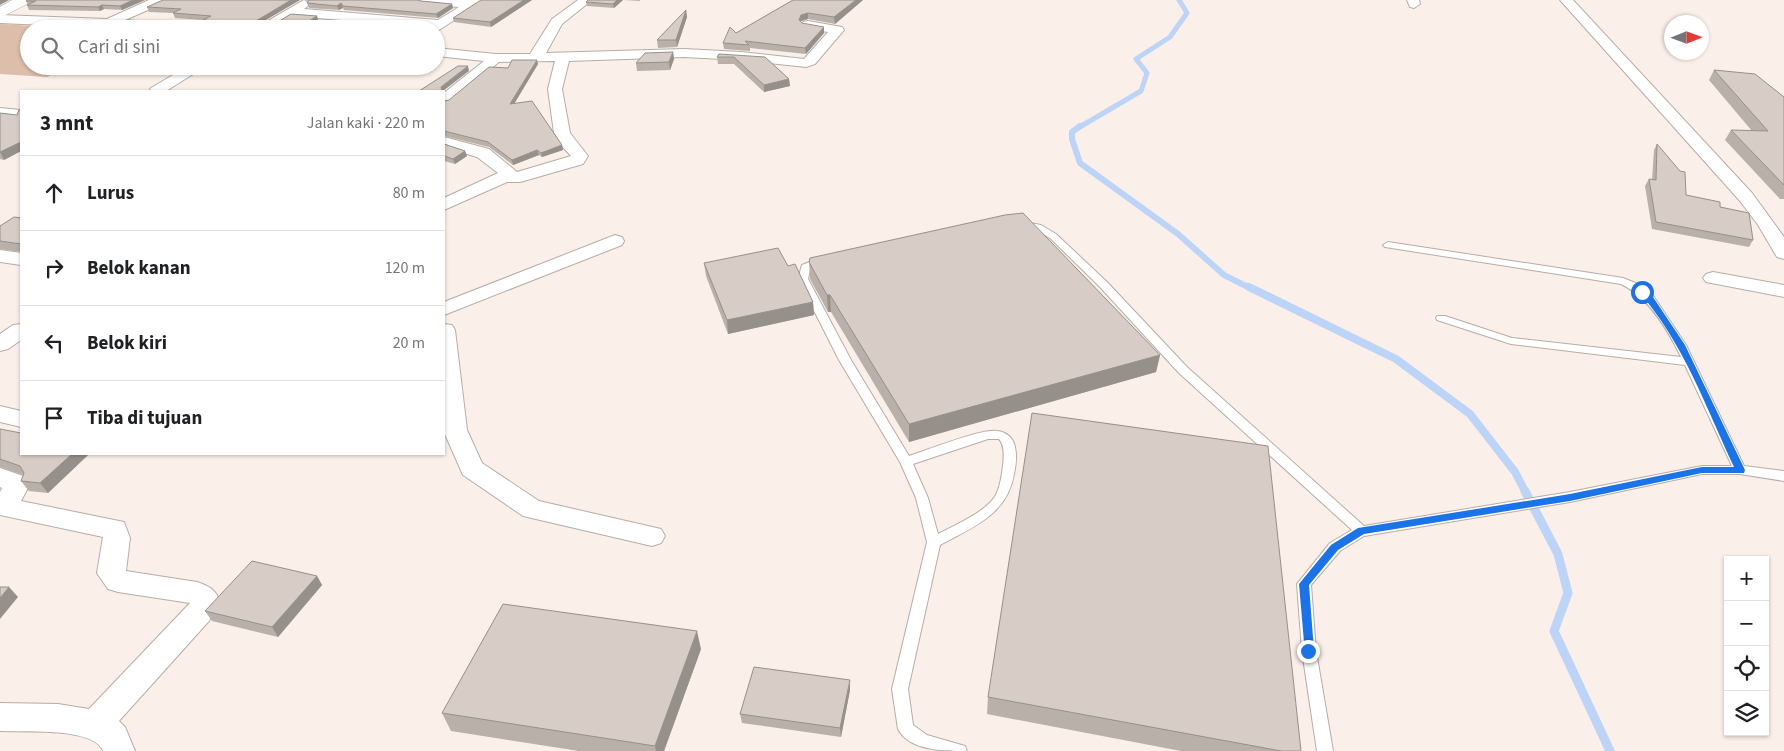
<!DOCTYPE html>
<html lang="id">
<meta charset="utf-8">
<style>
:root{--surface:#fff;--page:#f6f6f6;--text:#202124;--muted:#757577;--line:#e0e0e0}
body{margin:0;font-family:"Source Sans 3",sans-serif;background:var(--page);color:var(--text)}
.controls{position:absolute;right:15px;bottom:15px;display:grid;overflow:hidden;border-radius:0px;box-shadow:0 1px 4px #0004}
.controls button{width:45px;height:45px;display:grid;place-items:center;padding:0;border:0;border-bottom:1px solid var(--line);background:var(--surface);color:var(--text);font:25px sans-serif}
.compass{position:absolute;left:1664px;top:15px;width:45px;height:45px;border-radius:50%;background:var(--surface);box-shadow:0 1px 4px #0004;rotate:89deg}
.stop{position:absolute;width:15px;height:15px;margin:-11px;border:4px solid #1a73e8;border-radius:50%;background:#fff}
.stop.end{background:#1a73e8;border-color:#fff;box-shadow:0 1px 5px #0008}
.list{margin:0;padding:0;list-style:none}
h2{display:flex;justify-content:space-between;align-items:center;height:65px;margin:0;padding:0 20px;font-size:21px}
h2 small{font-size:16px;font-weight:400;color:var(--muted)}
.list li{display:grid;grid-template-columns:32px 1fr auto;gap:15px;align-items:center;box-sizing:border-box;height:75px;padding:0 20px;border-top:1px solid var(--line)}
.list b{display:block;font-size:19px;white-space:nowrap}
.list em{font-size:16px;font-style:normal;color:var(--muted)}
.icon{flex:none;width:28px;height:28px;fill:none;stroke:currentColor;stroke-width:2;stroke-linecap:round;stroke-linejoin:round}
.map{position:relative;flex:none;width:1784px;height:751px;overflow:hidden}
.search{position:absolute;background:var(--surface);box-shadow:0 1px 4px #0004;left:20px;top:20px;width:425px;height:55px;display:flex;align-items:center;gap:12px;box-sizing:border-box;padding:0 18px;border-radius:28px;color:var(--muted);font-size:19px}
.panel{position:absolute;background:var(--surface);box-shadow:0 1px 4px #0004;left:20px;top:90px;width:425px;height:365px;border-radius:0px}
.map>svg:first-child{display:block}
.green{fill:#dcbeab}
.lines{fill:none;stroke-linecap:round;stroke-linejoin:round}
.stream-far3{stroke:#bbd4f8;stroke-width:5}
.stream-far2{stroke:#bbd4f8;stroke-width:6}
.stream-far1{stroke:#bbd4f8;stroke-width:8}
.stream{stroke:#bbd4f8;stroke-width:9}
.lane-casing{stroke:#b7ada7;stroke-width:2}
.street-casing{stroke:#b7ada7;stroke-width:2}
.secondary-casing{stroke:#b7ada7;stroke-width:1}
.lane{fill:#fff;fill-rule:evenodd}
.street{fill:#fff;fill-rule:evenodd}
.secondary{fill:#fff;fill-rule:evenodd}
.wall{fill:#b9b0aa}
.shaded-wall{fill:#96908b}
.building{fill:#d7cdc6;stroke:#96908b}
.route{fill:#1a73e8}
</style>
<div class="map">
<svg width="1784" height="751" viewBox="0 0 1784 751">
<rect width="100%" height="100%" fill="#faefe9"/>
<!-- green -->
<path class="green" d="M 0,24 L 91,29 L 29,29 L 29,66 L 70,66 L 47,77 L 0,74 Z"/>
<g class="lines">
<!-- stream-far3 -->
<path class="stream-far3" d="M 1078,128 L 1141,91 L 1147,73 L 1136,59 L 1170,37 L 1187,13 L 1179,0"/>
<!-- stream-far2 -->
<path class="stream-far2" d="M 1080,126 L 1072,132 L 1072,139 L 1080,163 L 1178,234 L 1224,275 L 1252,289"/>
<!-- stream-far1 -->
<path class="stream-far1" d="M 1249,287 L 1396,359 L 1470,414 L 1515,472 L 1526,493"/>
<!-- stream -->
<path class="stream" d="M 1525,491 L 1558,554 L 1568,593 L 1554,631 L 1610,751"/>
<defs>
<g id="lane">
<path d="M 1024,222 L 1041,225 L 1056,234 L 1107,282 L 1187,367 L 1364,526 L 1570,492 L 1702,466 L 1732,466 L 1685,365 L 1511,344 L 1437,320 L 1436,318 L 1437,316 L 1445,316 L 1512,338 L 1681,357 C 1668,330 1649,297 1621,284 L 1385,247 L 1383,245 L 1388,242 L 1623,278 L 1638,284 L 1654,297 L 1686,345 L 1744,466 L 1784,471 L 1784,481 L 1740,474 L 1702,474 L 1570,502 L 1364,536 L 1340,551 L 1311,585 L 1316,651 L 1333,751 L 1317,751 L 1302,651 L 1297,584 L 1330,543 L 1352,530 L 1179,373 L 1099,286 L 1050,238 L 1035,229 L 1021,227 L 1021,223 Z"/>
<path d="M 821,257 L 826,260 L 810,269 L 808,279 L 851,360 L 909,456 C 928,450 980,429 997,431 C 1007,432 1013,438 1015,447 C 1017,456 1016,465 1014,474 C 1007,515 973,527 940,545 L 908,689 L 913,725 L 927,735 L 965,746 L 967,751 C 945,751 909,751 898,729 L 892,689 L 927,542 L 916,498 L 900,462 L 839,360 L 798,279 L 802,265 ZM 988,439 L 999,439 C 1005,446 1004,457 1003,465 C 1002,475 1000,486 996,495 C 986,512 955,525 938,534 L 928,498 L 913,464 Z"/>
</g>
<g id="street">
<path d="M 149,0 L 166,0 L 164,3 L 125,20 L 189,25 L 195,29 L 133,29 L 0,23 L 0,15 L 107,19 Z"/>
<path d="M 304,0 L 310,4 L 304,9 L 438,20 L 459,7 L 422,4 L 416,0 L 485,0 L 436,32 L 436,29 L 427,29 L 428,27 L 292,16 L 270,29 L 254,29 Z"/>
<path d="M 578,0 L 592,0 L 562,24 L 546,53 L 684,49 L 741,52 L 804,59 L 828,32 L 803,28 L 801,25 L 803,22 L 808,21 L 842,27 L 844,30 L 815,64 L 806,67 L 741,60 L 684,57 L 569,61 L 562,89 L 570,133 L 588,156 L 583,164 L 520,182 L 507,182 L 444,210 L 444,198 L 498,173 L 477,157 L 444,147 L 444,137 L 489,149 L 517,172 L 571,156 L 559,143 L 554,133 L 548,89 L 555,61 L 499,62 L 449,103 L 444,105 L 444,93 L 484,61 L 436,56 L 436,48 L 496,54 L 530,54 L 552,19 Z"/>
<path d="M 1407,0 L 1419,0 L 1420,4 L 1414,8 L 1410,7 Z"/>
<path d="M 1560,0 L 1573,0 L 1752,193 L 1784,237 L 1784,259 L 1777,257 L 1758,225 L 1740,201 Z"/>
<path d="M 188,66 L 206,66 L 166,91 L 149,91 L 151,88 Z"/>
<path d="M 0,108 L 21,110 L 21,120 L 0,118 Z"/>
<path d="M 615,235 L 622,237 L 624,241 L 622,245 L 444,315 L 444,302 Z"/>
<path d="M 0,250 L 21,253 L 21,265 L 0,262 Z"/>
<path d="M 1713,272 L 1784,285 L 1784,297 L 1706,282 L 1703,278 L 1706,274 Z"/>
<path d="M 21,324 L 21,340 L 8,349 L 0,351 L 0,334 L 13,325 Z"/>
<path d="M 444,324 L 452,325 L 455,330 L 467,430 L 482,463 L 539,501 L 661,529 L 665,536 L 661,543 L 652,546 L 523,516 L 463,475 L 444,432 Z"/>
<path d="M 0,406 L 21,411 L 21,427 L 0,422 Z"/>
<path d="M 0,468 L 26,477 L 30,484 L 21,501 L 124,522 L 130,538 L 126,571 L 197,582 C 209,586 217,590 220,603 L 209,621 L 119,721 L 125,727 L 135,751 L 103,751 C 95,727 22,732 0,731 L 0,703 L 58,704 L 89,709 L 190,603 L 118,592 L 108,589 L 97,573 L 103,537 L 0,515 L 0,492 L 2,488 L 0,487 Z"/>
</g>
<path id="secondary" d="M 12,0 L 32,0 L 29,3 L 0,18 L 0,7 Z"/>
</defs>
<!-- lane casing -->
<use href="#lane" class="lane-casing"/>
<!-- street casing -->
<use href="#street" class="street-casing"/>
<!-- secondary casing -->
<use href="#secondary" class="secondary-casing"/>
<!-- lane -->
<use href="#lane" class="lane"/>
<!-- street -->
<use href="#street" class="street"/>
<!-- secondary -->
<use href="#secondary" class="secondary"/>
</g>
<!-- wall -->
<g class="wall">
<path d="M 145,0 L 122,10 L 104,9 L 100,11 L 29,10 L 27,5 L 28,5 L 26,1 Z"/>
<path d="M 163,0 L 300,0 L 252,28 L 205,25 L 203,20 L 204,20 L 175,18 L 173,13 L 149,12 L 147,7 Z"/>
<path d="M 306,0 L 418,0 L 421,1 L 452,4 L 453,8 L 438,18 L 344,10 L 343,8 L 339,10 L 309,8 L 307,3 L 308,1 Z"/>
<path d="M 532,0 L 491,27 L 454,22 L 453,18 Z"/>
<path d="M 588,0 L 623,0 L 614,8 L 587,6 L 586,2 Z"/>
<path d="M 624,0 L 640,0 L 640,1 Z"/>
<path d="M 793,0 L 863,0 L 835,24 L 808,19 L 801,21 L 801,22 L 802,23 L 824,33 L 806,54 L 750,48 L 750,51 L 724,49 L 723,43 L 736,33 Z"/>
<path d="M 686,10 L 687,17 L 677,47 L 658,48 L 657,40 Z"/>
<path d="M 317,16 L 318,20 L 305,29 L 272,29 L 271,26 Z"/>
<path d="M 673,52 L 674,59 L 670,70 L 637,71 L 636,63 Z"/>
<path d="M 717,57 L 765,57 L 789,79 L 790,86 L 764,92 L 734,64 L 718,64 Z"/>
<path d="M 538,64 L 514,104 L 562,145 L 563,150 L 542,157 L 539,155 L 513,165 L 489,147 L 444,136 L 444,101 L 449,100 L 508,68 Z"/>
<path d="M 1714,70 L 1784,97 L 1784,199 L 1780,199 L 1725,140 L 1731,130 L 1752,131 L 1709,80 Z"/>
<path d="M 21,111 L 21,151 L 4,160 L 0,159 L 0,113 L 17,115 Z"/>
<path d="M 444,144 L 465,151 L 467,156 L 455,164 L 444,161 Z"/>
<path d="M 1657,144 L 1686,195 L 1720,207 L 1753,240 L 1749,247 L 1652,229 L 1645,186 L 1649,179 L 1652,180 L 1654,150 Z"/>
<path d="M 21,218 L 21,252 L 0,249 L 0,226 Z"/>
<path d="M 809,262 L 1160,355 L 1156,372 L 909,442 L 831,312 L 828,312 L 810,279 Z"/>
<path d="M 704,263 L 788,266 L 813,302 L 814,315 L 728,334 L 706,276 Z"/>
<path d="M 0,429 L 21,454 L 87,454 L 88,455 L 48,493 L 29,491 L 21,481 L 23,475 L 0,467 Z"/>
<path d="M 317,576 L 322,585 L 278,637 L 212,621 L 205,611 Z"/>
<path d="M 701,649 L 664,751 L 579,751 L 451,731 L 442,713 Z"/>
<path d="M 850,690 L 841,737 L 742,723 L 740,714 Z"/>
<path d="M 988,697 L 1301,751 L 1181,751 L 987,714 Z"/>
</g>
<!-- shaded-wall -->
<g class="shaded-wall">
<path d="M 0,0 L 9,0 L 0,5 Z"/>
<path d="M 133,0 L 145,0 L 122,10 L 120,6 Z"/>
<path d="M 291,0 L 300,0 L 252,28 L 251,24 Z"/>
<path d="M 524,0 L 532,0 L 491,27 L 490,22 Z"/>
<path d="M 617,0 L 623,0 L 614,8 L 613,4 Z"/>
<path d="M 856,0 L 863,0 L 835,24 L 834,17 Z"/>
<path d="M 341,3 L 343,8 L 339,10 L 337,6 Z"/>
<path d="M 452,4 L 453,8 L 438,18 L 436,14 Z"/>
<path d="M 102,5 L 104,9 L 100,11 L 98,7 Z"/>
<path d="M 686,10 L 687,17 L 677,47 L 676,40 Z"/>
<path d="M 808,13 L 808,19 L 801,21 L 799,26 L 799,20 L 801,15 Z"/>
<path d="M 317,16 L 318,20 L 305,29 L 299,29 L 298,28 Z"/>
<path d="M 824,27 L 824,33 L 806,54 L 805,48 Z"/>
<path d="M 673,52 L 674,59 L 670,70 L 669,62 Z"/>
<path d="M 537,60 L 538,64 L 511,109 L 510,104 Z"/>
<path d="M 468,66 L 469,71 L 443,91 L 442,91 L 441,87 Z"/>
<path d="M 789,79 L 790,86 L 764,92 L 764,85 Z"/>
<path d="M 21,142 L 21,151 L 4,160 L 0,152 Z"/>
<path d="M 562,145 L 563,150 L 542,157 L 541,153 Z"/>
<path d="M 537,150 L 539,155 L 513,165 L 512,160 Z"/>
<path d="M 465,151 L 467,156 L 455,164 L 453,159 Z"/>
<path d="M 827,295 L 830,295 L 831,312 L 828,312 Z"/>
<path d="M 813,302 L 814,315 L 728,334 L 727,320 Z"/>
<path d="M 1160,355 L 1156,372 L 909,442 L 909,424 Z"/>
<path d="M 72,454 L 87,454 L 88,455 L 48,493 L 40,483 Z"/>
<path d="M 317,576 L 322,585 L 278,637 L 272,627 Z"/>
<path d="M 9,587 L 18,597 L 0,619 L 0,598 Z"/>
<path d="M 697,631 L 701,649 L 664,751 L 656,751 L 655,746 Z"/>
<path d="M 850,680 L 850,690 L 841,737 L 840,728 Z"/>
</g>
<!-- building -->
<g class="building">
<path d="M 27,0 L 133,0 L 120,6 L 102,5 L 98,7 L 27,5 L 36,1 L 26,1 Z"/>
<path d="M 163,0 L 291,0 L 251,24 L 203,20 L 211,16 L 173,13 L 181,9 L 147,7 Z"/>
<path d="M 309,0 L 418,0 L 421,1 L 452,4 L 436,14 L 343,6 L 341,3 L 337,6 L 307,3 Z"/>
<path d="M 481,0 L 524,0 L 490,22 L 453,18 Z"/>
<path d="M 588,0 L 617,0 L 613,4 L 586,2 Z"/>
<path d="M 793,0 L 856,0 L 834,17 L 808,13 L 801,15 L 799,20 L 802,23 L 824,27 L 805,48 L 745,41 L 749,45 L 723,43 L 730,27 L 736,33 Z"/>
<path d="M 686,10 L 676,40 L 657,40 Z"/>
<path d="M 291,14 L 317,16 L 298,28 L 271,26 Z"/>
<path d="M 673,52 L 669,62 L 636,63 L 645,53 Z"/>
<path d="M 719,54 L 765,57 L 789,79 L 764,85 L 734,57 L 717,57 Z"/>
<path d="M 512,60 L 537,60 L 510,104 L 532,101 L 562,145 L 541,153 L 537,150 L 512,160 L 488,142 L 444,131 L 444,101 L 449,100 L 489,67 L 508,68 Z"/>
<path d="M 458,66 L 468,66 L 441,87 L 442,91 L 419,91 Z"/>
<path d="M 1714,70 L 1755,74 L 1784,97 L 1784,185 L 1731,130 L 1768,131 Z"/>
<path d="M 19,110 L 21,111 L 21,142 L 0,152 L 0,113 L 17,115 Z"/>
<path d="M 444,144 L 465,151 L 453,159 L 444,156 Z"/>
<path d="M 1657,144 L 1680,171 L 1685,172 L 1686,195 L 1720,202 L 1720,207 L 1749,213 L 1753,240 L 1656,222 L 1649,179 L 1656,180 Z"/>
<path d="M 1023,213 L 1160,355 L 909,424 L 830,295 L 827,295 L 809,262 L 810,258 L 1005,215 Z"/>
<path d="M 14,217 L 21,218 L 21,244 L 0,241 L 0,226 Z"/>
<path d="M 778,248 L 788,266 L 795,264 L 813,302 L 727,320 L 704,263 Z"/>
<path d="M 1032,413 L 1268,446 L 1301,751 L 1281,751 L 988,697 Z"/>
<path d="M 0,429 L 21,433 L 21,454 L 72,454 L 40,483 L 21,481 L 24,473 L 20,466 L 0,459 Z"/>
<path d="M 252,561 L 317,576 L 272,627 L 205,611 Z"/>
<path d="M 0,587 L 9,587 L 0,598 Z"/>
<path d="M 503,604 L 697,631 L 655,746 L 442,713 Z"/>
<path d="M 754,667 L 850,680 L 840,728 L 740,714 Z"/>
</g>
<!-- route -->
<path class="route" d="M 1640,291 L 1645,291 L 1653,297 L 1685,345 L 1745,470 L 1744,473 L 1702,473 L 1570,501 L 1364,534 L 1338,550 L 1309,585 L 1314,651 L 1312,654 L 1305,654 L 1299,584 L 1331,545 L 1358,528 L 1570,494 L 1702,467 L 1734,467 C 1706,407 1683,342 1639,292 Z"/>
</svg>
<div class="controls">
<button>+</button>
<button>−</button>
<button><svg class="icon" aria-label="locate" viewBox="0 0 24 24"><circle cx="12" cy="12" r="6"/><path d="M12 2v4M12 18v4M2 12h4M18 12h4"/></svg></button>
<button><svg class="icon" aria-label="layers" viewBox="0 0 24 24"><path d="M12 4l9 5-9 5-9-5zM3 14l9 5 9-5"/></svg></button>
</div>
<svg class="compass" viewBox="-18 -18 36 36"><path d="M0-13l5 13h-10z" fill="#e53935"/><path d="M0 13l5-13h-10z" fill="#757577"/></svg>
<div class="stop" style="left:1642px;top:292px"></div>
<div class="stop end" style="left:1308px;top:651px"></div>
<div class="search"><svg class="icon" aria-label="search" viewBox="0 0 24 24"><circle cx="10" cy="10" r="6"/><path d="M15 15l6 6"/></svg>Cari di sini</div>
<section class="panel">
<h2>3 mnt<small>Jalan kaki · 220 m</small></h2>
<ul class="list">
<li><svg class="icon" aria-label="ahead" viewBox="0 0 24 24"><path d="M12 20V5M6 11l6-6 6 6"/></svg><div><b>Lurus</b></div><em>80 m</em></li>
<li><svg class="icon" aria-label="right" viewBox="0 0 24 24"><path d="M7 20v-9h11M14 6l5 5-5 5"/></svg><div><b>Belok kanan</b></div><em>120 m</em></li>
<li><svg class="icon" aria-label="left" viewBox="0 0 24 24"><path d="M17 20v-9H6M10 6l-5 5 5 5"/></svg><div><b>Belok kiri</b></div><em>20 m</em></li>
<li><svg class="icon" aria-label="arrive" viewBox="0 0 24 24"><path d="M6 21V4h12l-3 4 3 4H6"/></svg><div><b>Tiba di tujuan</b></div></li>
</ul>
</section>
</div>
